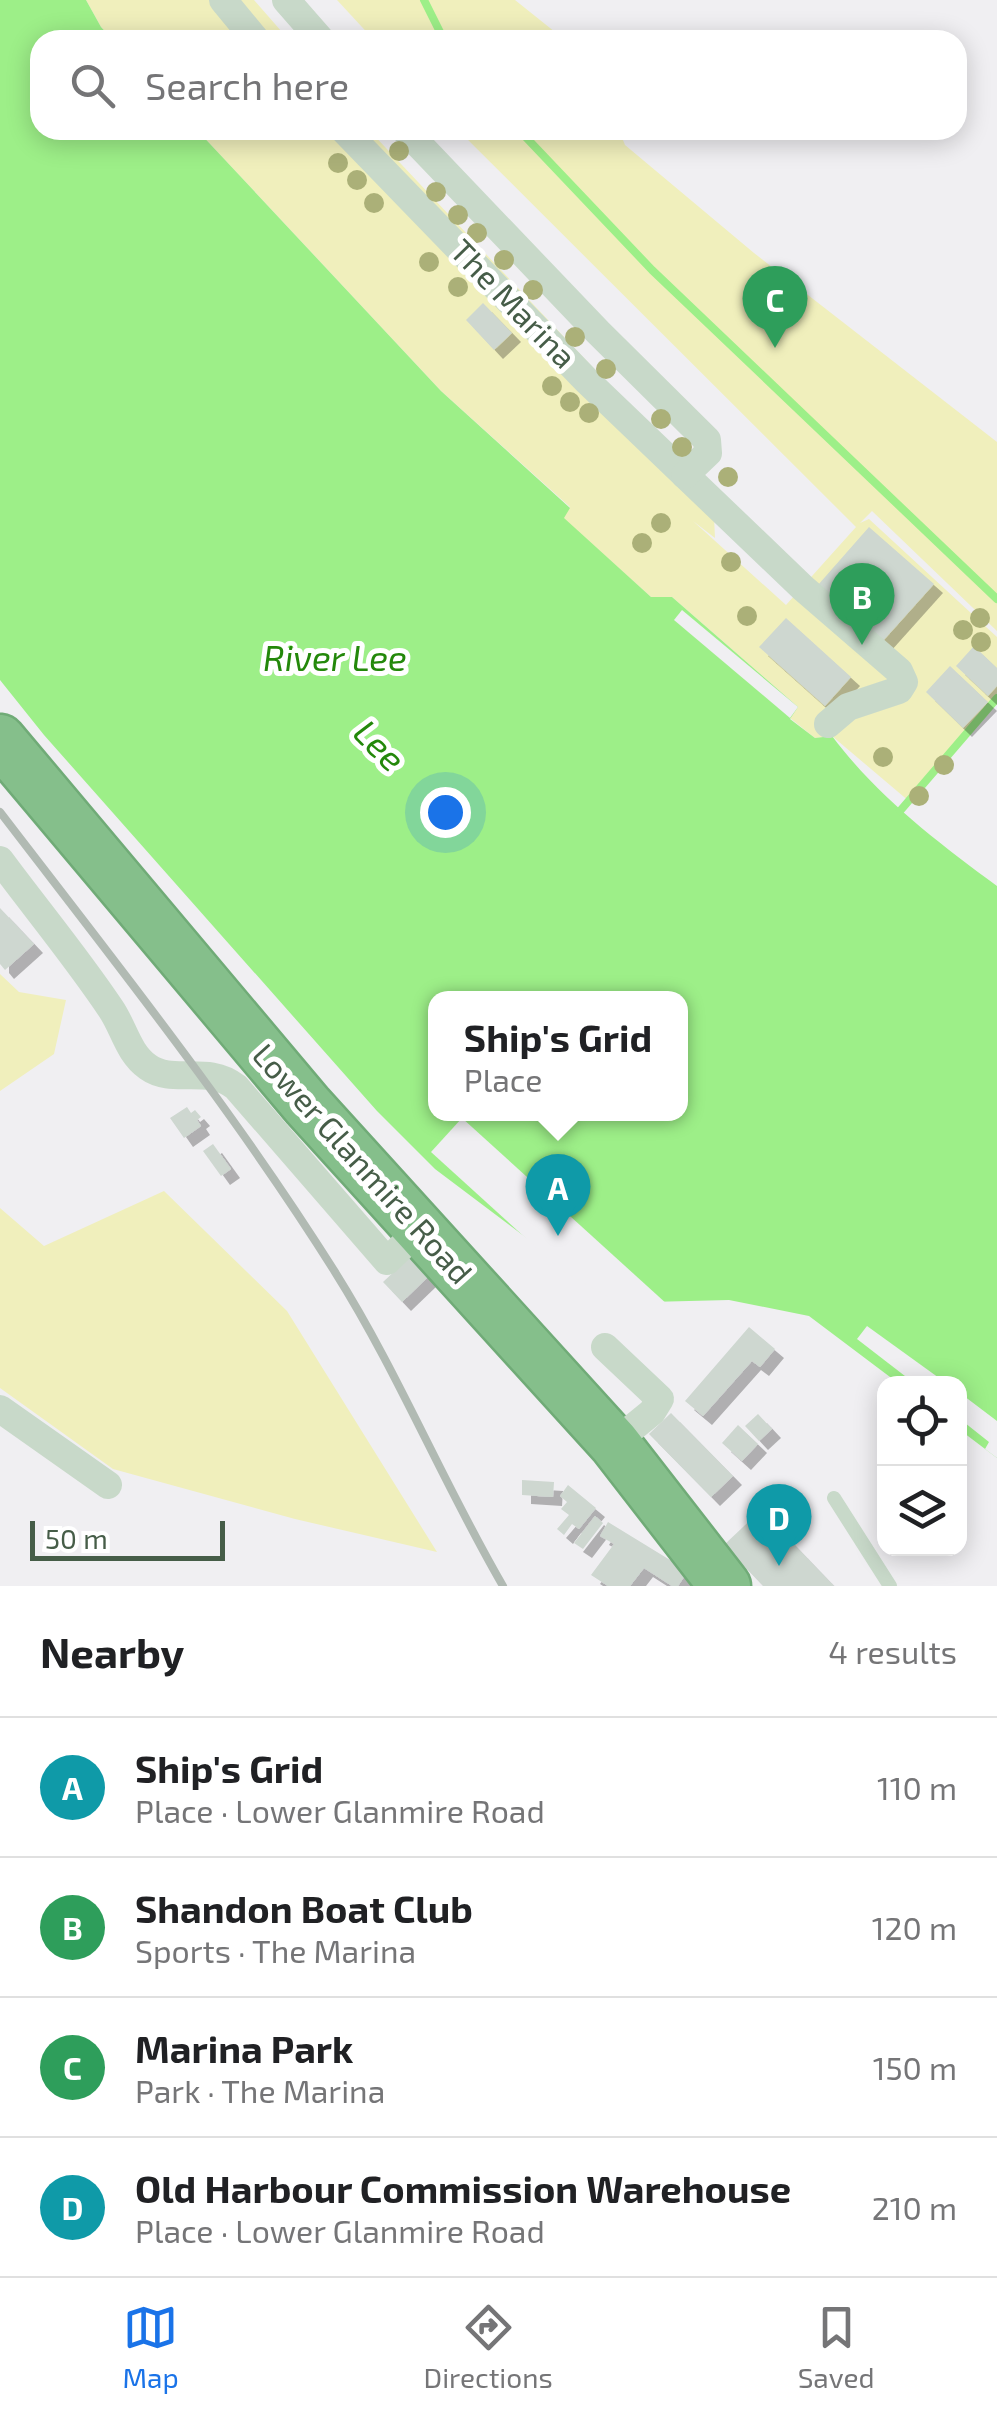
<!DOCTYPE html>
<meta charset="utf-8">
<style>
:root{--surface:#fff;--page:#f2f2f2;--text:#202124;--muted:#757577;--line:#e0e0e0;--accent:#1a73e8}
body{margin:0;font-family:"Exo 2",sans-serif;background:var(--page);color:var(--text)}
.controls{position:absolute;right:30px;bottom:30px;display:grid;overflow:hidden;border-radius:20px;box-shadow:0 5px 25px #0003}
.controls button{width:90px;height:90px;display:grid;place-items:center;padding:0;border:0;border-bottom:2px solid var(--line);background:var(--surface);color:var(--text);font:50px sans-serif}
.scale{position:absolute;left:30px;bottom:25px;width:195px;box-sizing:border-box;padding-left:10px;border:5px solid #465d48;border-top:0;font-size:28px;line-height:35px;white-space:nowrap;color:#465d48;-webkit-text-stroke:8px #fff;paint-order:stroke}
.you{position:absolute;left:445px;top:812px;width:35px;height:35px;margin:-25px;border:8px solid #fff;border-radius:50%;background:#1a73e8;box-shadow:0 0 0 15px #1a73e833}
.badge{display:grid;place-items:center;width:65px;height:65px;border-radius:50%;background:var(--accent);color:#fff;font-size:32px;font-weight:700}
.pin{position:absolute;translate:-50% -82px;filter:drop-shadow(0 2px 5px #0008)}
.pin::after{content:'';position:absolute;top:52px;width:35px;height:30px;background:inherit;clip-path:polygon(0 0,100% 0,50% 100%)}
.popup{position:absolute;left:428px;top:991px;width:260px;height:130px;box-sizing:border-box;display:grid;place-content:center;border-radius:20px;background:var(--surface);filter:drop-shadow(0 2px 8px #0005);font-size:32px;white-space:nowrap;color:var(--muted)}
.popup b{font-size:38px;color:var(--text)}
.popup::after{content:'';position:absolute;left:50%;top:100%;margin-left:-20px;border:20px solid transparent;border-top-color:var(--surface)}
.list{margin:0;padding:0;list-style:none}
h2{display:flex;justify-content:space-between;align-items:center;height:130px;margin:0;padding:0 40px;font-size:42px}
h2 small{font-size:32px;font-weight:400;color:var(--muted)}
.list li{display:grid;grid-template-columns:65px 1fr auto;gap:30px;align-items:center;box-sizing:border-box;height:140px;padding:0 40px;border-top:2px solid var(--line)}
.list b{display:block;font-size:38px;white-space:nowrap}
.list p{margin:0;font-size:32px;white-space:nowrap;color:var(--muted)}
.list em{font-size:32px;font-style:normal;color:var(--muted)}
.icon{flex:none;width:55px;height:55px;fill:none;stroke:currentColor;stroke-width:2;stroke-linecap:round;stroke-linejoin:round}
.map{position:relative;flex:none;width:997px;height:1586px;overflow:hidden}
.search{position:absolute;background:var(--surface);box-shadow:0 5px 25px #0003;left:30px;right:30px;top:30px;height:110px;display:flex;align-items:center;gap:25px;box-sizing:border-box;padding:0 35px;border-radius:30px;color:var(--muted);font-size:38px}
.sheet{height:690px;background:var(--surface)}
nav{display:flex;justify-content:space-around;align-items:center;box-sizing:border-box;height:140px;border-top:2px solid var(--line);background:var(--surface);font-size:28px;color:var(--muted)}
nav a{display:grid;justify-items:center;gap:5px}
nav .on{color:var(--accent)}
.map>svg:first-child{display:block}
.green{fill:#f0efbc}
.water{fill:#9def88;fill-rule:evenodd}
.pier{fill:#f0eff2}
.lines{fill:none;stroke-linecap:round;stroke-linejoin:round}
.stream{stroke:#9def88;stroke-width:8}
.building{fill:#ced7d0;filter:url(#shadow)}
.highway-casing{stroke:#70ab77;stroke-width:55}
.lane{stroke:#c8d9c9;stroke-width:14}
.street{stroke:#c8d9c9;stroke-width:28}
.highway{stroke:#85bf8b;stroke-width:50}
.rail{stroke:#b1bab3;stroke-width:8}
.tree{fill:#abb078}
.labels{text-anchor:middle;stroke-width:10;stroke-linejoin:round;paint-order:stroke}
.street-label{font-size:32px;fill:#465d48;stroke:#fff}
.water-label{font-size:35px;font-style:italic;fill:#23880a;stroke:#fff}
</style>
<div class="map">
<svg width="997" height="1586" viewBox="0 0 997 1586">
<defs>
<filter id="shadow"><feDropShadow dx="9" dy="9" stdDeviation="0" flood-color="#0004"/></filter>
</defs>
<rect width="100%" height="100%" fill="#f0eff2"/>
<!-- green -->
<g class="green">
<path d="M 86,0 L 254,0 L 289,40 L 113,40 L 101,27 Z"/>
<path d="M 337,0 L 515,0 L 565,40 L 374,40 Z"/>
<path d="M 197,130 L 369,130 L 713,495 L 715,538 L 693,521 L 786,605 L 856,527 L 458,130 L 619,130 L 625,145 L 754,253 L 997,442 L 997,631 L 872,511 L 860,523 L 869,519 L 997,637 L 997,693 L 910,802 L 832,736 L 815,738 L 790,718 L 798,707 L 672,597 L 651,597 L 563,518 L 570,507 L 441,391 Z"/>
<path d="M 0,974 L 19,992 L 66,1000 L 54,1054 L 0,1091 Z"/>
<path d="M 164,1191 L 287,1311 L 437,1552 L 295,1519 L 113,1469 L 0,1388 L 0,1208 L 44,1246 Z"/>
</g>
<!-- water -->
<path class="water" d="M 0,0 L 86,0 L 101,27 L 113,40 L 40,40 L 40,130 L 197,130 L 441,391 L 570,508 L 564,518 L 651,597 L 672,597 L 798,707 L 790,719 L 815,738 L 832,736 C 878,797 936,841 997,886 L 997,1458 L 960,1430 L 960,1384 L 898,1383 L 809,1316 L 729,1300 L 649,1302 L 572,1272 L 435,1169 L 377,1111 L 44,735 L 0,680 ZM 436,998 L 680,998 L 680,1114 L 436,1114 Z"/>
<!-- pier -->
<g class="pier">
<path d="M 682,610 L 798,707 L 790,718 L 674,620 Z"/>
<path d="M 462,1118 L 668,1305 L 649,1307 L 610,1298 L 561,1270 L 431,1152 Z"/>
<path d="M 867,1326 L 946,1383 L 914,1383 L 857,1339 Z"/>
<path d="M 960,1393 L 997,1421 L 997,1458 L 985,1449 L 989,1442 L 960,1419 Z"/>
</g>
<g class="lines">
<!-- stream -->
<g class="stream">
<path d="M 424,0 L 444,40"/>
<path d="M 519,130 L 652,270 L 997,599"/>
<path d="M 900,811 L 997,698"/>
</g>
</g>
<!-- building -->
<g class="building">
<path d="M 483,303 L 512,333 L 494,350 L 466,320 Z"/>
<path d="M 869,527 L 934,584 L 882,642 L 818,585 Z"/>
<path d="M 786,618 L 851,677 L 825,706 L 759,647 Z"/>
<path d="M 974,646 L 997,668 L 997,686 L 988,696 L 956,666 Z"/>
<path d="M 950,666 L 988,702 L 963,728 L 926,692 Z"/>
<path d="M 0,908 L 34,944 L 5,970 L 0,964 Z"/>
<path d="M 187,1107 L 191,1113 L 195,1110 L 201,1117 L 197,1120 L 201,1126 L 184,1138 L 170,1118 Z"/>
<path d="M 213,1144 L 231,1169 L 221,1176 L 203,1151 Z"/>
<path d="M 411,1256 L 429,1276 L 402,1302 L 383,1282 Z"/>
<path d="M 749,1327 L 775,1349 L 760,1367 L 752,1361 L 703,1416 L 685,1401 Z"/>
<path d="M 671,1413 L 733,1476 L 711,1497 L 649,1434 Z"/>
<path d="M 758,1414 L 772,1429 L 759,1441 L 745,1426 Z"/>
<path d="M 738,1425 L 758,1444 L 742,1461 L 722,1443 Z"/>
<path d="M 522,1480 L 554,1482 L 553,1497 L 522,1495 Z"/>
<path d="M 568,1485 L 596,1508 L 579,1529 L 572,1524 L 564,1535 L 557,1529 L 569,1515 L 561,1509 L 567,1502 L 560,1496 Z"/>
<path d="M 761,1510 L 834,1586 L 763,1586 L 724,1545 Z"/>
<path d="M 595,1516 L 603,1523 L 583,1549 L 574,1543 Z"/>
<path d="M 608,1522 L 688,1571 L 678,1586 L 672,1586 L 644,1568 L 630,1586 L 608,1586 L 591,1575 L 614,1544 L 600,1536 Z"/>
</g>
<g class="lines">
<defs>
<path id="highway" d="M 0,740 L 307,1105 L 614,1443 L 725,1586"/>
</defs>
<!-- highway casing -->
<use href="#highway" class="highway-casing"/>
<!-- lane -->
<path class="lane" d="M 834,1498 L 890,1586"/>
<!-- street -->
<g class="street">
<path d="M 223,0 L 256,40"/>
<path d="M 286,0 L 321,40"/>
<path d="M 344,130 L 588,382 L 803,588 L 899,671 L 904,682 L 899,690 L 848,707 L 828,724"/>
<path d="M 405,130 L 598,332 L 707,440 L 708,453 L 685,475"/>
<path d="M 0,860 C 37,910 77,958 111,1009 C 124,1028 128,1053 148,1067 C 173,1085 207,1064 236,1087 L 387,1261 L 419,1230"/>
<path d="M 605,1347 L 660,1399 L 652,1412 L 614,1443"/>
<path d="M 0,1409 L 108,1485"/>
</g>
<!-- highway -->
<use href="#highway" class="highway"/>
<!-- rail -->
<path class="rail" d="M 0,812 C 115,962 234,1111 335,1272 C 398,1372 443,1483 503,1586"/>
</g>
<!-- trees -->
<g class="tree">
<circle cx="399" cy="151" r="10"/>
<circle cx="338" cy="163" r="10"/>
<circle cx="357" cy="180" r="10"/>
<circle cx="436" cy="192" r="10"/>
<circle cx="374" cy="203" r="10"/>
<circle cx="458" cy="215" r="10"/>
<circle cx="477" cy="233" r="10"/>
<circle cx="504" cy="260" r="10"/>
<circle cx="429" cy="262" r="10"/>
<circle cx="458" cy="287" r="10"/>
<circle cx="533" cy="290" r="10"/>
<circle cx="575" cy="337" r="10"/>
<circle cx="606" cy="369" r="10"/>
<circle cx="552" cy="386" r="10"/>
<circle cx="570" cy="402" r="10"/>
<circle cx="589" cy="413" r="10"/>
<circle cx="661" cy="419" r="10"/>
<circle cx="682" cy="447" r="10"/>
<circle cx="728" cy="477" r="10"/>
<circle cx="661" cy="523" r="10"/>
<circle cx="642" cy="543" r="10"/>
<circle cx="731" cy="562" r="10"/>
<circle cx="747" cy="616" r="10"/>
<circle cx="980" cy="618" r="10"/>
<circle cx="963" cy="630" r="10"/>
<circle cx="981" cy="642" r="10"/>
<circle cx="883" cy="757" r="10"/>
<circle cx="944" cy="765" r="10"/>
<circle cx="919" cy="796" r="10"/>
</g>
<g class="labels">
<!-- street labels -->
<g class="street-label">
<text transform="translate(513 304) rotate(46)" y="11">The Marina</text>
<text transform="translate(362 1164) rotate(48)" y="11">Lower Glanmire Road</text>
</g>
<!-- water labels -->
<g class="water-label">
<text x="335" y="671">River Lee</text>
<text transform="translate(379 746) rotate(45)" y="12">Lee</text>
</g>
</g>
</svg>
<div class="controls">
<button><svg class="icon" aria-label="locate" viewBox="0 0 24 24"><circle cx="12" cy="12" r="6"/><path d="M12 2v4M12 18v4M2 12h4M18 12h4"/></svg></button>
<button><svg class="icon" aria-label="layers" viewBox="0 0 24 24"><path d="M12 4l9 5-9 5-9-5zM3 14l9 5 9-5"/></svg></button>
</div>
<div class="scale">50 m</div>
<div class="you"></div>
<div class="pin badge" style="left:558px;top:1236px;background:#0f9aa8">A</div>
<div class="popup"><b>Ship's Grid</b>Place</div>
<div class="pin badge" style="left:862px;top:645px;background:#2e9e5b">B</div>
<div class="pin badge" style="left:775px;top:348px;background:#2e9e5b">C</div>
<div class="pin badge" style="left:779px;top:1566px;background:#0f9aa8">D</div>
<div class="search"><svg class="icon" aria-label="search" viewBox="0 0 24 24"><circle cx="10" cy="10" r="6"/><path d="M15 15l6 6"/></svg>Search here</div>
</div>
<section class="sheet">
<h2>Nearby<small>4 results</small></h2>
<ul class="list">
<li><span class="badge" style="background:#0f9aa8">A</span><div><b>Ship's Grid</b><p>Place · Lower Glanmire Road</p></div><em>110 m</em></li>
<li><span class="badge" style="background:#2e9e5b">B</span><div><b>Shandon Boat Club</b><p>Sports · The Marina</p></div><em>120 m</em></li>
<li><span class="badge" style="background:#2e9e5b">C</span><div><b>Marina Park</b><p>Park · The Marina</p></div><em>150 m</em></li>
<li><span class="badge" style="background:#0f9aa8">D</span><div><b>Old Harbour Commission Warehouse</b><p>Place · Lower Glanmire Road</p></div><em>210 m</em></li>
</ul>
</section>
<nav>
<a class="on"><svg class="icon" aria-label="map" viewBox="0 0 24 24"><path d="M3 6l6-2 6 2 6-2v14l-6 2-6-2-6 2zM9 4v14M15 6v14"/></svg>Map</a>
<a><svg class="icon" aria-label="directions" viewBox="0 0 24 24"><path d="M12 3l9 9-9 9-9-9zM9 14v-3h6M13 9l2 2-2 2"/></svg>Directions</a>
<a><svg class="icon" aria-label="saved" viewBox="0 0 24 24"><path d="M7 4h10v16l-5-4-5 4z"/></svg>Saved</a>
</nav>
